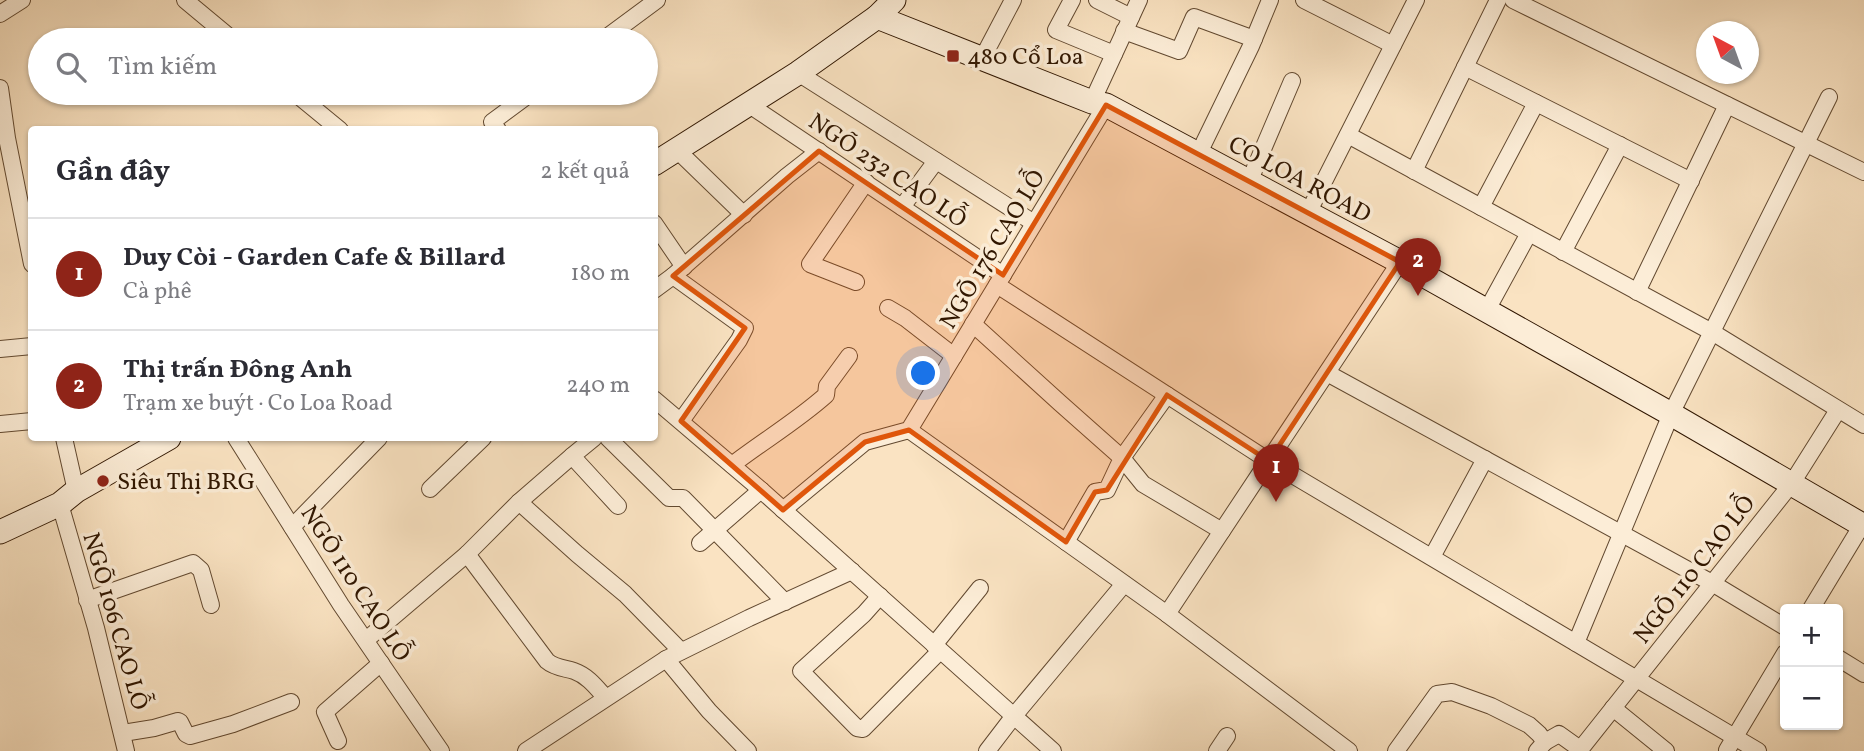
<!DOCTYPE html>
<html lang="vi">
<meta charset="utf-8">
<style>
:root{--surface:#fff;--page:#f7f7f7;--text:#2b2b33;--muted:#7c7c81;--line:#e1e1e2;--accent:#8f2418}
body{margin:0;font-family:Vollkorn,serif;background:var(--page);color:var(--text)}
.controls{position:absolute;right:21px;bottom:21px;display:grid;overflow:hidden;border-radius:7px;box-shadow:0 2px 5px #0004}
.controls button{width:63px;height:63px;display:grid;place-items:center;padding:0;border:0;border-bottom:2px solid var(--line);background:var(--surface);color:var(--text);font:35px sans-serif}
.compass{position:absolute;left:1696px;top:21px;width:63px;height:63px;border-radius:50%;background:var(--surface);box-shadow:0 2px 5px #0004;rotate:319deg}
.you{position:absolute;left:924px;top:374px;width:24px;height:24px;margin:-18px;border:5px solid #fff;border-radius:50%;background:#1a73e8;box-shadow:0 0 0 10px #1a73e833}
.badge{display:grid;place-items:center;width:46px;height:46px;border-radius:50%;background:var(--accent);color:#fff;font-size:23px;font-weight:700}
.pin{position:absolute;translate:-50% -58px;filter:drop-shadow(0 2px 4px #0008)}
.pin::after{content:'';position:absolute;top:37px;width:24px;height:21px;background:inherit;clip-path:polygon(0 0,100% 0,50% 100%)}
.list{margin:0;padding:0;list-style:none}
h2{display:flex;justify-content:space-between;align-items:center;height:91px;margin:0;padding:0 28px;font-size:30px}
h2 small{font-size:23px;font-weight:400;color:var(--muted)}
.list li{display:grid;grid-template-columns:46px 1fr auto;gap:21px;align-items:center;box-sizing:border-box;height:112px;padding:0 28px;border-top:2px solid var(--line)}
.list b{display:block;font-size:26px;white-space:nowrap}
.list p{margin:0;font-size:23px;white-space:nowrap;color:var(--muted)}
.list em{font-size:23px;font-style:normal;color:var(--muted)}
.icon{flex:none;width:38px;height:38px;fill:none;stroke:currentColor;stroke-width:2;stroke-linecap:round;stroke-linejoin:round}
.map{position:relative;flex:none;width:1864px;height:751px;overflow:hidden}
.search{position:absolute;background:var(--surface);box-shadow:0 2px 5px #0004;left:28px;top:28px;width:630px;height:77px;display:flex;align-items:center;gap:18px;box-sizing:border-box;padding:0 24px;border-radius:38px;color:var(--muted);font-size:26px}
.panel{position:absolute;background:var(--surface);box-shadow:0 2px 5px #0004;left:28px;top:126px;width:630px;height:315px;border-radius:7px}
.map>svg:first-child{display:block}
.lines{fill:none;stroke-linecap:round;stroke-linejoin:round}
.street-casing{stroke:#624930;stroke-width:18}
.secondary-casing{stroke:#301600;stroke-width:25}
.street{stroke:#fcedd7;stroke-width:16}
.secondary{stroke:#fcedd7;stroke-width:23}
.marked{fill:#df560b;fill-opacity:0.2;stroke:#df560b;stroke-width:5;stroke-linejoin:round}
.poi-dot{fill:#8f2418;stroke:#fcedd7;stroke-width:2.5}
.labels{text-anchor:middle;stroke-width:7;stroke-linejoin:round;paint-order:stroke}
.poi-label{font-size:24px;fill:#301600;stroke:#fcedd7;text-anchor:start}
.street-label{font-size:24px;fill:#301600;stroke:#fcedd7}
</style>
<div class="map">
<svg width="1864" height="751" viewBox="0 0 1864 751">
<rect width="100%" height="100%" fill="#fae3c2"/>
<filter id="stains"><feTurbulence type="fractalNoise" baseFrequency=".00286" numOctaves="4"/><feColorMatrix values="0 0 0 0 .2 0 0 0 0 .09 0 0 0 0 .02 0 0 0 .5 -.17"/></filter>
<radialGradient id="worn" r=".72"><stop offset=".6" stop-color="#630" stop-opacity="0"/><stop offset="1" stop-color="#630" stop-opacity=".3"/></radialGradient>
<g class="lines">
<defs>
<g id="street">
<path d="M 185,0 L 233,40"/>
<path d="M 1072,0 L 1056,30 L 1114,54"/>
<path d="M 1097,0 L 1131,17"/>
<path d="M 1304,0 L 1393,45"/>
<path d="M 1513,0 L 1864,172"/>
<path d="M 0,14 L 22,0"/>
<path d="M 1124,31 L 1179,51 L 1194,17 L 1254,39"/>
<path d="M 603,40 L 657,0"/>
<path d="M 982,59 L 1013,0"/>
<path d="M 1465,67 L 1691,181"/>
<path d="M 798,73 L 1034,223"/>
<path d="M 0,88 L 7,138 L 32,264"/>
<path d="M 295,93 L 340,130"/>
<path d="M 1092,102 L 1139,0"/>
<path d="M 748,104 L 1003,275"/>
<path d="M 498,130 L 492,122 L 531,93"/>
<path d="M 1348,135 L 1712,332 L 1864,425"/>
<path d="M 677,150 L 744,215"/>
<path d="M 1198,155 L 1251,46 L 1270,0"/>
<path d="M 1414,171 L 1498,0"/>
<path d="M 1249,182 L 1292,81"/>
<path d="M 902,207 L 936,161"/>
<path d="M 1481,207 L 1536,103"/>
<path d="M 1308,213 L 1416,0"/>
<path d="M 654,223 L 684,267"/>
<path d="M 1563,252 L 1620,145"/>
<path d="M 673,276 L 745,328 L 739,340 L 681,421"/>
<path d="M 856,282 L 810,264 L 866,182"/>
<path d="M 997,285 L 1269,461 L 1758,751"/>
<path d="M 654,290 L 673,276 L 787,176 L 819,151"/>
<path d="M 1637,292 L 1727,105"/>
<path d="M 888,308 L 905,318 L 954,356"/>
<path d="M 1487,310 L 1529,233"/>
<path d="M 973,324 L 1060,403 L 1122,458 L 1107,490 L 1095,492 L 1066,542"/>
<path d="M 0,349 L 32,346"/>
<path d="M 1327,373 L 1712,583 L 1785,627"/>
<path d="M 1167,395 L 1122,458 L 1143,484 L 1222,531"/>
<path d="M 654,399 L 761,490 L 1053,751"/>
<path d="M 0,424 L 32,421"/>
<path d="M 909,430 L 1167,614 L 1349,751"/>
<path d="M 64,438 L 76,491"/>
<path d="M 236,438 L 341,605 L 441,751"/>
<path d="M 594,438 L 572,456 L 618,506"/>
<path d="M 608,438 L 669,498 L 683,498 L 785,602"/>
<path d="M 732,465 C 763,441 797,421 826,395 L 827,386 L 849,356"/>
<path d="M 430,489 L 483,438"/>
<path d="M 519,502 L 577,554 L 625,594 L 681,651"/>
<path d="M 60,504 L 96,628 L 126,751"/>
<path d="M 783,510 L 865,442 L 909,430 L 1106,105"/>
<path d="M 292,527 L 379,438"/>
<path d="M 700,543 L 761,490"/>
<path d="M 467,554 L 547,661 C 555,668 565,668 574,671 C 588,676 596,687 605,697"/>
<path d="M 1432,557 L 1485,459"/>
<path d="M 880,596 L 864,614 L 801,671 L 857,728 L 863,729 L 940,651"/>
<path d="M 87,600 L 193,563 L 201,570 L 211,605"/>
<path d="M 1811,609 L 1862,525"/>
<path d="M 1167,614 L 1400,262"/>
<path d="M 366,640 L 467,554 L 519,502 L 572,456"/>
<path d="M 1576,643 L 1671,414 L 1829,97"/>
<path d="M 934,645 L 980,588"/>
<path d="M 1838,658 L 1864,674"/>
<path d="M 666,659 L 709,711 L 748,751"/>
<path d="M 1613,708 L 1666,751"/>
<path d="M 123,733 L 154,728 L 178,721 L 180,722 L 186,734 L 190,736 L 233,724 L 291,702"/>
<path d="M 338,741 L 325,712 L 381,663"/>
<path d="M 1545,742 L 1559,734 L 1580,749"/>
<path d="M 1727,750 L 1785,653"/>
<path d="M 526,751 L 666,659 L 749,618 L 852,571"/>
<path d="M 987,751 L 1013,717 L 1124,584"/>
<path d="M 1217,751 L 1227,736"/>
<path d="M 1396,751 L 1437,694 L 1452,692 L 1491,706 L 1529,725 L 1539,734 L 1545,742 L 1537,751"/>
<path d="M 1579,751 L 1792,483 L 1838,410"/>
</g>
<g id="secondary">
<path d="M 877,17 L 1092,102 L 1106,105 L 1400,262 L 1671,414 L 1864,526"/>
<path d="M 654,164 L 798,73 L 877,17 L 894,0"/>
<path d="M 0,532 L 60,504 L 76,491 L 169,438"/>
</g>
</defs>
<!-- street casing -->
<use href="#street" class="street-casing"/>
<!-- secondary casing -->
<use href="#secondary" class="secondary-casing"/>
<!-- street -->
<use href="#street" class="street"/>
<!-- secondary -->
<use href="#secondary" class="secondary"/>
</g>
<!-- marked area -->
<path class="marked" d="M 1106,105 L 1400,262 L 1269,461 L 1167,395 L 1107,490 L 1095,492 L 1066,542 L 909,430 L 865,442 L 783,510 L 681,421 L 745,328 L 673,276 L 819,151 L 1003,275 Z"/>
<!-- markers -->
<g class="poi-dot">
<rect x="946" y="49" width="14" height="14" rx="3.5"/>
<circle cx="103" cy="481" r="7"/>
</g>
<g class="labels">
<!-- poi labels -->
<g class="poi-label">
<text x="967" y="64">480 Cổ Loa</text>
<text x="117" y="489">Siêu Thị BRG</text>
</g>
<!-- street labels -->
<g class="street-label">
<text transform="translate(888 170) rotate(34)" y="8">NGÕ 232 CAO LỖ</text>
<text transform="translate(1300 179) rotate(28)" y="8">CO LOA ROAD</text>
<text transform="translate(992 249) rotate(-59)" y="8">NGÕ 176 CAO LỖ</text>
<text transform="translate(1694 569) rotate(-52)" y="8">NGÕ 110 CAO LỖ</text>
<text transform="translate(356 583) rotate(57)" y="8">NGÕ 110 CAO LỖ</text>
<text transform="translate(116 621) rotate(74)" y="8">NGÕ 106 CAO LỖ</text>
</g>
</g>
<rect width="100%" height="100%" filter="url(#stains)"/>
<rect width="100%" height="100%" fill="url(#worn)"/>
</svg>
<div class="controls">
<button>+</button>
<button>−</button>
</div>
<svg class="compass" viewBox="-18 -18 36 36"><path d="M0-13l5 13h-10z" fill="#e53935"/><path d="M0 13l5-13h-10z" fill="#7c7c81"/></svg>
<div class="you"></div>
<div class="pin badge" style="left:1276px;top:502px">1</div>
<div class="pin badge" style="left:1418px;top:296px">2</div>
<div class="search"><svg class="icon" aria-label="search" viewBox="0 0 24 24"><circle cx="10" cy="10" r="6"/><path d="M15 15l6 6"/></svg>Tìm kiếm</div>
<section class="panel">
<h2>Gần đây<small>2 kết quả</small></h2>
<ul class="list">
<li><span class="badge">1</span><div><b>Duy Còi - Garden Cafe &amp; Billard</b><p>Cà phê</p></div><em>180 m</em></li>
<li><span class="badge">2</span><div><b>Thị trấn Đông Anh</b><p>Trạm xe buýt · Co Loa Road</p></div><em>240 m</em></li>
</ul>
</section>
</div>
